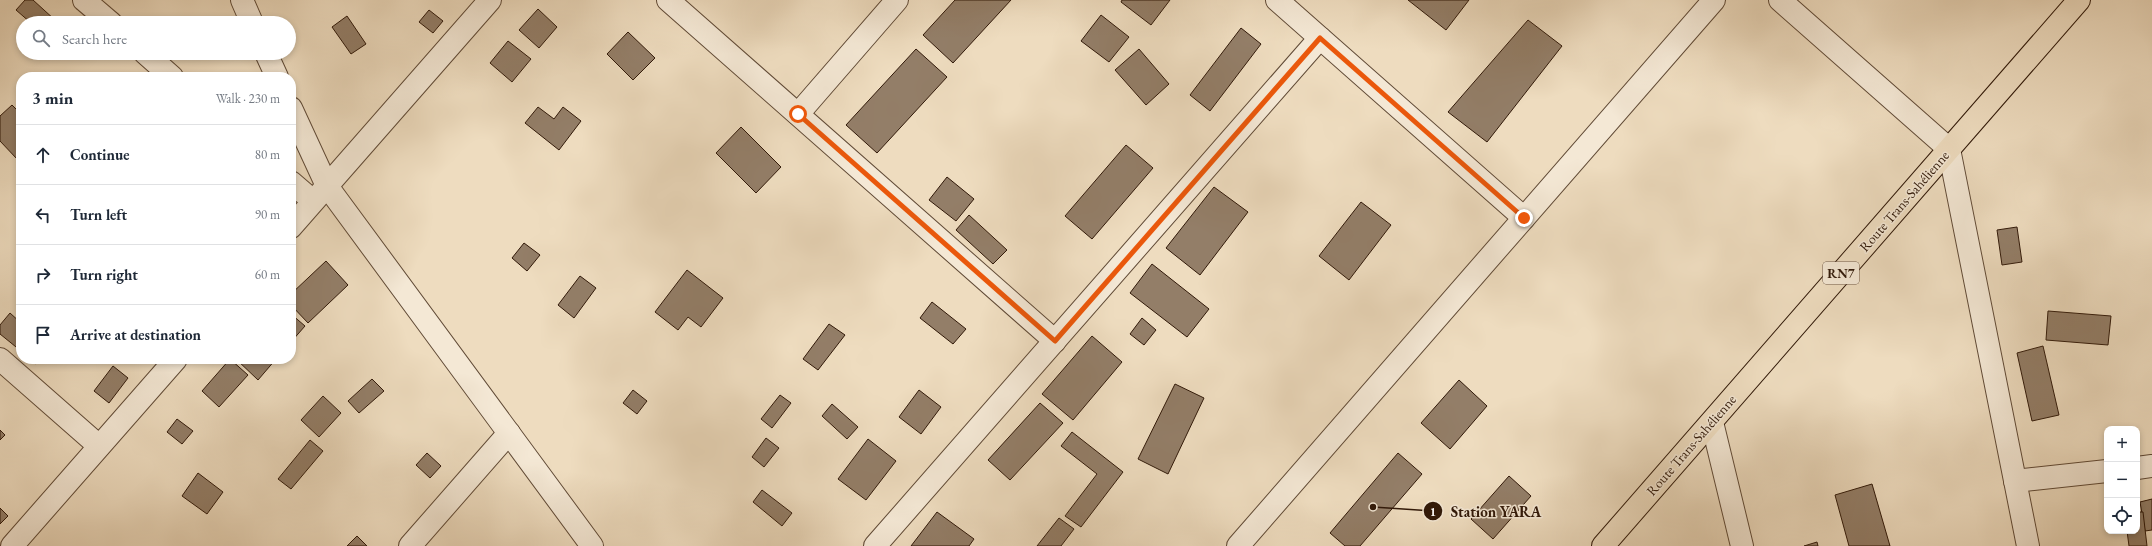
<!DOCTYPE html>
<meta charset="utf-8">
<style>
:root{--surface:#fff;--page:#f6f6f7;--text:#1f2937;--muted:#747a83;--line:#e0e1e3}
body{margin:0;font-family:"EB Garamond",serif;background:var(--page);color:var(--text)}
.controls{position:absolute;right:12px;bottom:12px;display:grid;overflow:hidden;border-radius:8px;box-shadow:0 2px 6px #0003}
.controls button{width:36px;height:36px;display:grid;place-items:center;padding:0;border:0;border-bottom:1px solid var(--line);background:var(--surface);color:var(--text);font:20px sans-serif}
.stop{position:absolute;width:12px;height:12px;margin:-9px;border:3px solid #ea580c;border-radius:50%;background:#fff}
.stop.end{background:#ea580c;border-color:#fff;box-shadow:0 1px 4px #0008}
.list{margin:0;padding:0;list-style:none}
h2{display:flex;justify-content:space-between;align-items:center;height:52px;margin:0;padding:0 16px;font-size:17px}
h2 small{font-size:13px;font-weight:400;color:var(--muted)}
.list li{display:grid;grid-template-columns:26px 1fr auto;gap:12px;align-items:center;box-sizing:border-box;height:60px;padding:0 16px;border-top:1px solid var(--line)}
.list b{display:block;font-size:15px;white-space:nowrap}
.list em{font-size:13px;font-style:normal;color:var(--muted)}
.icon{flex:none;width:22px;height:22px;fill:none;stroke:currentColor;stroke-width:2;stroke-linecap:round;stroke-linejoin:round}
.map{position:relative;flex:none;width:2152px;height:546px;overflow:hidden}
.search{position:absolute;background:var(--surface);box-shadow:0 2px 6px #0003;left:16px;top:16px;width:280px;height:44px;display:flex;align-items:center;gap:10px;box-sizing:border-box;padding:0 14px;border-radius:22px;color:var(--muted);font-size:15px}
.panel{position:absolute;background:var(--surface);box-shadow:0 2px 6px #0003;left:16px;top:72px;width:280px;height:292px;border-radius:16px}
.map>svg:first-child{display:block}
.building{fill:#937e68;stroke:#311909}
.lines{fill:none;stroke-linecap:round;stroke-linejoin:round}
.minor-casing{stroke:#604a36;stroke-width:24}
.highway-casing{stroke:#311909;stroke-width:24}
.minor{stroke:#f4e8d5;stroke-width:22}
.highway{stroke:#eedcbf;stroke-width:22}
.route{stroke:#ea580c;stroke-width:5}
.labels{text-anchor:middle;stroke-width:3;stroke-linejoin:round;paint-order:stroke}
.shield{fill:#f4e8d5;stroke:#6c5746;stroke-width:1}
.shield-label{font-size:13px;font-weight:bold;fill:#311909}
.street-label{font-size:14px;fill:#311909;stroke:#f4e8d5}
.leader{fill:none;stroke:#311909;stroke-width:1.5}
.callout-dot{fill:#311909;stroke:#f4e8d5;stroke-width:1.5}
.mark-label{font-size:12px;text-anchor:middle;font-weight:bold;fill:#fff}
.callout-label{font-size:15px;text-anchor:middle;font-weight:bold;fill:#311909;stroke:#f4e8d5;stroke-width:3;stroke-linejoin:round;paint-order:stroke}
</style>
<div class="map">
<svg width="2152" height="546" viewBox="0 0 2152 546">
<rect width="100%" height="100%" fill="#eedcbf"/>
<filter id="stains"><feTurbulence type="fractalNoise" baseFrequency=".005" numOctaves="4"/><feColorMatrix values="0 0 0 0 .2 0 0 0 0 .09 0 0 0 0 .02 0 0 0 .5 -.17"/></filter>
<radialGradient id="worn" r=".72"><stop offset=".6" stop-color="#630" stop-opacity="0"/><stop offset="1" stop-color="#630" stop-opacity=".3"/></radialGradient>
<!-- building -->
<g class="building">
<path d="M 25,0 L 33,0 L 55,20 L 52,23 L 31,23 L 16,10 Z"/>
<path d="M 955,0 L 1011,0 L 953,63 L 923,35 Z"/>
<path d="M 1122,0 L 1170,0 L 1151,25 L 1121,2 Z"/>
<path d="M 1408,0 L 1469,0 L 1446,30 Z"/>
<path d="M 538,9 L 557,27 L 539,48 L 519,30 Z"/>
<path d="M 429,10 L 443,21 L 433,33 L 419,22 Z"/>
<path d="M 1101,15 L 1129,37 L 1109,62 L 1081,41 Z"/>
<path d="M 347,16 L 366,44 L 351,54 L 332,27 Z"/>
<path d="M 1528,20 L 1562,46 L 1487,142 L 1448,112 Z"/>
<path d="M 1241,28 L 1261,44 L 1210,111 L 1190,95 Z"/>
<path d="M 628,32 L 655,58 L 633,80 L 607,54 Z"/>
<path d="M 508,41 L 531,59 L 512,82 L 490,63 Z"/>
<path d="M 916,49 L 947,77 L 877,153 L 846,125 Z"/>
<path d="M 1139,49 L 1169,84 L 1146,105 L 1115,70 Z"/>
<path d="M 12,105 L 21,114 L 21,154 L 17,159 L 0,141 L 0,116 Z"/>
<path d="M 538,107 L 554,119 L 563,107 L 581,121 L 559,150 L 525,123 Z"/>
<path d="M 741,127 L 781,167 L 756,193 L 716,153 Z"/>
<path d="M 1126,145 L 1153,168 L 1092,239 L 1065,216 Z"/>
<path d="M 21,154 L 21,163 L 17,159 Z"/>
<path d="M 947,177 L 974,199 L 956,221 L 929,200 Z"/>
<path d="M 1214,187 L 1248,212 L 1200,275 L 1166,248 Z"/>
<path d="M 1361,202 L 1391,225 L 1349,280 L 1319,256 Z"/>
<path d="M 969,215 L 1007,250 L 993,264 L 956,230 Z"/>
<path d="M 2017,227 L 2022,262 L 2002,265 L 1997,230 Z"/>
<path d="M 524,243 L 540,255 L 527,271 L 512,258 Z"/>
<path d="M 326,261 L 348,285 L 308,323 L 291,305 L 291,294 Z"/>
<path d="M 1152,264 L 1209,309 L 1187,337 L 1130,293 Z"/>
<path d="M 687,270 L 723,298 L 701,327 L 688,317 L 678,330 L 655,312 Z"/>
<path d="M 580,276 L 596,288 L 574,318 L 558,305 Z"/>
<path d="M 932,302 L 966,329 L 953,344 L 920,318 Z"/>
<path d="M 2048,311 L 2111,316 L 2108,345 L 2046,340 Z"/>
<path d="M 10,313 L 21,323 L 21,351 L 0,334 L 0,325 Z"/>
<path d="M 291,314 L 305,326 L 291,342 Z"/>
<path d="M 1142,318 L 1156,330 L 1144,345 L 1130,334 Z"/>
<path d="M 829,324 L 845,335 L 818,370 L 803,359 Z"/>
<path d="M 1092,336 L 1122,362 L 1073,420 L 1042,394 Z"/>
<path d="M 2043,346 L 2059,415 L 2032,421 L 2017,353 Z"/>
<path d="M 30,359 L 40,359 L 36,364 Z"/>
<path d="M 230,359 L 248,375 L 219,407 L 202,391 Z"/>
<path d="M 236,359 L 276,359 L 258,380 Z"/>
<path d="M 113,366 L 128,378 L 109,403 L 94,391 Z"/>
<path d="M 372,379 L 384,391 L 359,413 L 348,401 Z"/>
<path d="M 1459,380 L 1487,406 L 1450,449 L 1421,423 Z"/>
<path d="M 1175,384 L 1204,398 L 1168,474 L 1138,459 Z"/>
<path d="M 633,390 L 647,401 L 637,414 L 623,403 Z"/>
<path d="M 919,390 L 941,407 L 921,434 L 899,417 Z"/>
<path d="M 780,395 L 791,403 L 772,428 L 761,419 Z"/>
<path d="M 323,396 L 341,413 L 319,437 L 301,420 Z"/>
<path d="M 1040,403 L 1063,423 L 1010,480 L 988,460 Z"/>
<path d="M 832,404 L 858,427 L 847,439 L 822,416 Z"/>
<path d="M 177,419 L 193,431 L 182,444 L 167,432 Z"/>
<path d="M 0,430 L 5,435 L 0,440 Z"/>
<path d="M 1072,432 L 1123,472 L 1081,527 L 1065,516 L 1097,474 L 1061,446 Z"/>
<path d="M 766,438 L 779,448 L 764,467 L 752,457 Z"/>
<path d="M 868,439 L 896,461 L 866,500 L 838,479 Z"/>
<path d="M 310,440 L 323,451 L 291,489 L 278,479 Z"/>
<path d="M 427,453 L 441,466 L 430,478 L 416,465 Z"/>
<path d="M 1398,453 L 1422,474 L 1360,546 L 1345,546 L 1330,533 Z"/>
<path d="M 198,473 L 223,492 L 207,514 L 182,496 Z"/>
<path d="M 1509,476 L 1531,496 L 1493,539 L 1471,519 Z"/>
<path d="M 1872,484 L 1890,546 L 1849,546 L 1835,495 Z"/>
<path d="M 762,490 L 792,513 L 782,526 L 753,502 Z"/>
<path d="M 2152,499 L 2152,530 L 2145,531 L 2140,502 Z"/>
<path d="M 0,508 L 8,516 L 0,524 Z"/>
<path d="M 937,512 L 974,539 L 969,546 L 911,546 Z"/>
<path d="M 2137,512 L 2143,512 L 2147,546 L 2129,546 L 2127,531 L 2137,531 Z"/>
<path d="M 1059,518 L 1074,529 L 1061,546 L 1037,546 Z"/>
<path d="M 357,536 L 367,546 L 347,546 Z"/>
<path d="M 1817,542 L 1818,546 L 1804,546 Z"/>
</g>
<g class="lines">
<defs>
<g id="minor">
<path d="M 84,0 L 111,23"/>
<path d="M 242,0 L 252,23"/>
<path d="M 668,0 L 1055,341"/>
<path d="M 1277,0 L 1524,218"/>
<path d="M 1780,0 L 1949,149 L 2028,546"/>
<path d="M 145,53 L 172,77"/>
<path d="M 266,53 L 277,77"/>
<path d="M 291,108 L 327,186 L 592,546"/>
<path d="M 798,114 L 897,0"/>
<path d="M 291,182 L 313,201"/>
<path d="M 291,227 L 490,0"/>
<path d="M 0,359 L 99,446"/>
<path d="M 1712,422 L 1742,546"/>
<path d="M 2137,468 L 2152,466"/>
<path d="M 2015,481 L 2107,471"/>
<path d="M 12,546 L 176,359"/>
<path d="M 410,546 L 509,433"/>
<path d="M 875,546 L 1320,38"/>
<path d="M 1238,546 L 1714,0"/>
</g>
<path id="highway" d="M 1603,546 L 2079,0"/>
</defs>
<!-- minor casing -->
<use href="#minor" class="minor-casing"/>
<!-- highway casing -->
<use href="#highway" class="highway-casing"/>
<!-- minor -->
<use href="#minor" class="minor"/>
<!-- highway -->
<use href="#highway" class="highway"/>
</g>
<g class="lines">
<!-- route -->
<path class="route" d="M 798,114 L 1055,341 L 1320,38 L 1524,218"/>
</g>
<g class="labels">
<!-- shield labels -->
<rect class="shield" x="1823" y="262" width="36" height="22" rx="3"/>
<g class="shield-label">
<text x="1841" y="278">RN7</text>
</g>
<!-- street labels -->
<g class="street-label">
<text transform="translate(1904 201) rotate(-49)" y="5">Route Trans-Sahélienne</text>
<text transform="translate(1691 445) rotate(-49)" y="5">Route Trans-Sahélienne</text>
</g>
</g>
<!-- callouts -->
<path class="leader" d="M1373 507L1433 511"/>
<g class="callout-dot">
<circle cx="1373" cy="507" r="4"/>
<circle cx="1433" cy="511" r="10"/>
</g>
<g class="mark-label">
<text x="1433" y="516">1</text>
</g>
<g class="callout-label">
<text x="1496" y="517">Station YARA</text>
</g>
<rect width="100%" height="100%" filter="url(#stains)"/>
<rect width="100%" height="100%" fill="url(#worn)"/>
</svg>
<div class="controls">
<button>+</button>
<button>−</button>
<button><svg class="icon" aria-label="locate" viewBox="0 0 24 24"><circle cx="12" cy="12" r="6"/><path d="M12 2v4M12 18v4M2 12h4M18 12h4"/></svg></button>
</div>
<div class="stop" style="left:798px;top:114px"></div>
<div class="stop end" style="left:1524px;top:218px"></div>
<div class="search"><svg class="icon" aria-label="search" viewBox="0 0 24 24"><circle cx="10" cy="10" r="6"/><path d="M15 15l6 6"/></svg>Search here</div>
<section class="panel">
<h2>3 min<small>Walk · 230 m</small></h2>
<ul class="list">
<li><svg class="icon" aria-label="ahead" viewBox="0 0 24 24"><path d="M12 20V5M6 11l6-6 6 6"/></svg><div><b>Continue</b></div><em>80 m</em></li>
<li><svg class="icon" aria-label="left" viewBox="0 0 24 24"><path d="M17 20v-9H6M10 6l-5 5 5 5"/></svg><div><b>Turn left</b></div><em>90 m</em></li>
<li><svg class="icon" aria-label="right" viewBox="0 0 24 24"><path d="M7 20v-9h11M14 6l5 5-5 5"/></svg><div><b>Turn right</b></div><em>60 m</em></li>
<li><svg class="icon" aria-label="arrive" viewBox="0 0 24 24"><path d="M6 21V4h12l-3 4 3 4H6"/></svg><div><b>Arrive at destination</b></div></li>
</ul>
</section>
</div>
